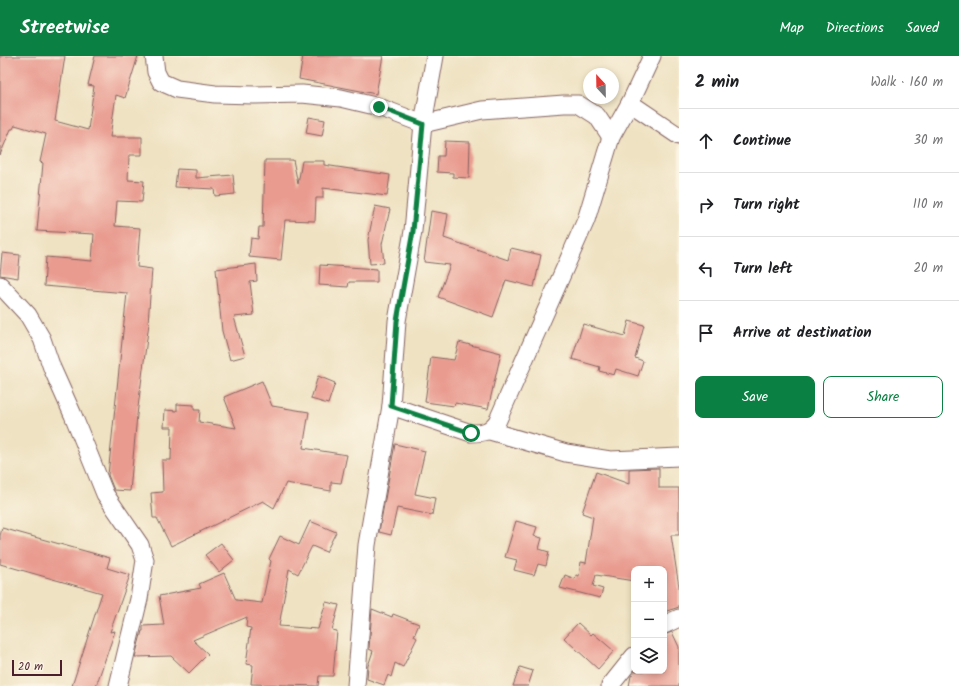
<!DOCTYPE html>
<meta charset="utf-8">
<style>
:root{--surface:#fff;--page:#f2f2f2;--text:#202124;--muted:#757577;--line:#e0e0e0;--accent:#0b8043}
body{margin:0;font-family:Kalam,sans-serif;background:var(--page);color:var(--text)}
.controls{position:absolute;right:12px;bottom:12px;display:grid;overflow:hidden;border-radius:8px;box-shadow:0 2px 6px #0003}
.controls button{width:36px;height:36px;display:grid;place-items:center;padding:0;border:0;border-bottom:1px solid var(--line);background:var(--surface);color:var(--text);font:20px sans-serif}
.compass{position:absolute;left:583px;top:12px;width:36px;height:36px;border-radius:50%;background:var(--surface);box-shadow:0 2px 6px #0003;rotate:338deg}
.scale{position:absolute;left:12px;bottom:10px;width:50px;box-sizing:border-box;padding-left:4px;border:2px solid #4a1f2b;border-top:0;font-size:11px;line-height:14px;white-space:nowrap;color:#4a1f2b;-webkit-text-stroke:3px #fcf5e5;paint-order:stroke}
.stop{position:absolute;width:12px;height:12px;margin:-9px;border:3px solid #0b8043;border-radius:50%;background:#fff}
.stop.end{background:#0b8043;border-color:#fff;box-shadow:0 1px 4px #0008}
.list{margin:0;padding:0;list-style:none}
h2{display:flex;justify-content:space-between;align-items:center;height:52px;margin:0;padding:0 16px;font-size:17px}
h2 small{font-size:13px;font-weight:400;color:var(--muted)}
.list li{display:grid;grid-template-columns:26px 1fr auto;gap:12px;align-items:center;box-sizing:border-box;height:64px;padding:0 16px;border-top:1px solid var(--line)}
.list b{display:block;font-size:15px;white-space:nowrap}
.list em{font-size:13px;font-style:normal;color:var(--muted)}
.actions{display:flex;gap:8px;padding:12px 16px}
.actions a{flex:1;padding:9px 0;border:1px solid var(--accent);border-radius:8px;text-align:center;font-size:14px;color:var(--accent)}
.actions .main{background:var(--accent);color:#fff}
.icon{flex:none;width:22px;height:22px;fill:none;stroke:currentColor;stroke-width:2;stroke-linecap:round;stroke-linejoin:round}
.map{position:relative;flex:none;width:679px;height:630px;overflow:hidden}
header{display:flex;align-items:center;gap:24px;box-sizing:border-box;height:56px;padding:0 20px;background:var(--accent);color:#fff}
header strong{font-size:19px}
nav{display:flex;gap:22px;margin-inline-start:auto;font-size:14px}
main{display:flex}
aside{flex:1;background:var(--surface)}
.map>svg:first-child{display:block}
.building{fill:#e99b90}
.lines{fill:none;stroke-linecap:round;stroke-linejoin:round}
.street-casing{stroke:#846360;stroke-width:19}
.street{stroke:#fff;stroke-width:17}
.route{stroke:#0b8043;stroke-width:5}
</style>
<header>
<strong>Streetwise</strong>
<nav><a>Map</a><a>Directions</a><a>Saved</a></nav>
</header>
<main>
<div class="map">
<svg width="679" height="630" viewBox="0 0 679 630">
<rect width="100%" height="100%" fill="#fcf5e5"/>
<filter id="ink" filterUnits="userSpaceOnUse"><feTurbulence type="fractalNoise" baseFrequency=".025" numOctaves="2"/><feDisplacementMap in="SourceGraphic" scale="8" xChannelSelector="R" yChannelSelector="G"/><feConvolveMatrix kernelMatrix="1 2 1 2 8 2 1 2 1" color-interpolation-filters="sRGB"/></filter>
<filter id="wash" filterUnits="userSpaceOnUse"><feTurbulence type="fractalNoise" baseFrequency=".012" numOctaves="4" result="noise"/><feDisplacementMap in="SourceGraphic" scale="16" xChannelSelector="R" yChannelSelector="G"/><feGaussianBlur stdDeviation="0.9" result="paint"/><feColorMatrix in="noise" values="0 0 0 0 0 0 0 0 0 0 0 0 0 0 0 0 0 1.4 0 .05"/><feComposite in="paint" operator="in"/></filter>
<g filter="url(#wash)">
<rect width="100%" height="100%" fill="#efe2c2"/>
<g id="blocks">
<!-- building -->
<g class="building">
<path d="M 0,0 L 65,0 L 55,65 L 88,74 L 94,30 L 88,29 L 95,0 L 138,0 L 125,42 L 116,39 L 110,81 L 142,81 L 142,99 L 129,99 L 128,124 L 144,125 L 142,146 L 117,145 L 115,170 L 140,172 L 137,211 L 152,213 L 148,267 L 149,267 L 137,359 L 130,435 L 114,434 L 108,419 L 127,237 L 44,230 L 46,201 L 92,205 L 94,178 L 37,175 L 43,107 L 40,106 L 46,78 L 15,69 L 13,73 L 11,73 L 0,99 Z"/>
<path d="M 303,0 L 383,0 L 376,38 L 299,23 Z"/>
<path d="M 309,61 L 325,64 L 322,80 L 306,77 Z"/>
<path d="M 445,85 L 470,86 L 469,122 L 453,121 L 453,117 L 437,116 L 438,100 L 444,100 Z"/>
<path d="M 265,104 L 293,104 L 298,128 L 302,105 L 324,105 L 324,109 L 390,119 L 387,140 L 323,132 L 323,142 L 316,142 L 315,165 L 285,164 L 281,204 L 249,201 L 251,182 L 258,183 L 259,171 L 263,171 Z"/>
<path d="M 177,113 L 196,114 L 196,122 L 233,119 L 235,138 L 215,140 L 214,133 L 175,131 Z"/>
<path d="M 375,150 L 390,153 L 382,188 L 384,207 L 370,208 L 368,184 Z"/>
<path d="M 431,155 L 448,158 L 444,182 L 508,204 L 511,192 L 541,199 L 534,231 L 506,224 L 493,261 L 438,241 L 450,209 L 424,206 Z"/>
<path d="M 2,197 L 20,199 L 18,222 L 0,219 Z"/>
<path d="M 256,208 L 257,225 L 250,226 L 254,259 L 234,261 L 245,300 L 230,304 L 222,275 L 216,213 Z"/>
<path d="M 320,209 L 377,213 L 377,226 L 349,226 L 348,231 L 319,229 Z"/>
<path d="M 629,265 L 644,269 L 635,302 L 643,305 L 638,320 L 616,313 L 614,319 L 599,315 L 600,311 L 572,303 L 583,268 L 625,280 Z"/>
<path d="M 459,286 L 501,297 L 488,353 L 455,347 L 454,350 L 425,346 L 431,301 L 454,304 Z"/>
<path d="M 318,320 L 335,327 L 328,348 L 311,343 Z"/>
<path d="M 262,325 L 272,350 L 309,356 L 303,392 L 347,399 L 341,427 L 331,426 L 331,435 L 286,427 L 274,452 L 263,445 L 171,490 L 157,462 L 153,462 L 151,437 L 163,436 L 162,404 L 171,404 L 172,371 L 164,371 L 165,354 L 177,355 L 177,348 L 194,349 L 194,354 L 200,354 L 199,366 L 236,372 L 224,341 Z"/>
<path d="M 395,388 L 425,395 L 415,438 L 435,442 L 432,459 L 397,452 L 391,479 L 379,476 Z"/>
<path d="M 659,412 L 659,432 L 679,432 L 679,479 L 671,479 L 679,531 L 679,551 L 664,556 L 664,513 L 634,513 L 634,525 L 596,519 L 593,530 L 603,533 L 600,542 L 560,532 L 565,519 L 575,523 L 576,519 L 579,520 L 581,506 L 586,507 L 593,461 L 582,457 L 596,416 L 629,428 L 629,413 Z"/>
<path d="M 310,465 L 336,476 L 326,496 L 312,490 L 298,518 L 289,513 L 279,570 L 318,573 L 326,546 L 339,549 L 332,574 L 337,575 L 333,620 L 319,620 L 318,630 L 251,628 L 253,609 L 246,608 L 251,572 L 246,571 L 247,561 L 193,584 L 208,598 L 189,617 L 171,600 L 135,601 L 142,575 L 143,575 L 143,570 L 164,569 L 159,540 L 201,532 L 199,528 L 224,517 L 236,544 L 262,547 L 271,505 L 269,503 L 280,480 L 299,489 Z"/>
<path d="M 516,465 L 537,471 L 534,480 L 542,482 L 539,493 L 549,496 L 546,510 L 538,508 L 534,519 L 514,514 L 517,504 L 505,501 Z"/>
<path d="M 2,472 L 110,502 L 107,512 L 130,519 L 110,576 L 115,575 L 96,630 L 72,630 L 102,537 L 0,508 L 0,480 Z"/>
<path d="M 221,487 L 234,504 L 219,516 L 205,499 Z"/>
<path d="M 372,553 L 392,561 L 393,558 L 419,568 L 414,580 L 417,582 L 403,611 L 395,607 L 391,621 L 388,619 L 384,629 L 367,623 L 368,610 L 373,595 L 369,593 Z"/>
<path d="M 578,567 L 591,579 L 593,577 L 614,595 L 598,613 L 564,582 Z"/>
<path d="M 672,576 L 679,591 L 679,630 L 629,630 L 631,620 L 635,615 L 664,615 L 664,579 Z"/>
<path d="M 520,611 L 533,615 L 528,630 L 513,630 Z"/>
</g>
</g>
</g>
<g filter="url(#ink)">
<use href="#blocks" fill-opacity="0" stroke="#846360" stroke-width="1"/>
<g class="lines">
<defs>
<g id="street">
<path d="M 154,0 L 156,16 L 161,26 L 177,33 L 215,38 L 254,39 L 302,38 L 341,42 L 379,51 L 423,68 L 482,54 L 564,48 L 578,48 L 597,60 L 611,81"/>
<path d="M 630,47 L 679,80"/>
<path d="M 0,229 L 28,259 L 42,283 L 52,312 L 73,359 L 105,438 L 140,489 L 145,504 L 139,543 L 118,630"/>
<path d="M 391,350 L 471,377 C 484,377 489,376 497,366 L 586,164 L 611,81 L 630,47 L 652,0"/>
<path d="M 490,375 L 566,397 L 610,404 L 679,401"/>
<path d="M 664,569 L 679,562"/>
<path d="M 356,630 L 367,489 L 391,350 L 397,265 L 413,175 L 423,68 L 435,0"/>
<path d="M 610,630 L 634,600"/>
</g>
</defs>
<!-- street casing -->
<use href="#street" class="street-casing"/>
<!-- street -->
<use href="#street" class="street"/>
</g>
</g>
<g class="lines" filter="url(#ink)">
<!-- route -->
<path class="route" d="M 379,51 L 423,68 L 413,175 L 397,265 L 391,350 L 471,377"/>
</g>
</svg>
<div class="controls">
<button>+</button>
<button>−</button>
<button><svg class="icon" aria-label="layers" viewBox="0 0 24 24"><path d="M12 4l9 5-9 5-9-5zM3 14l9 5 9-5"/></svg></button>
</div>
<svg class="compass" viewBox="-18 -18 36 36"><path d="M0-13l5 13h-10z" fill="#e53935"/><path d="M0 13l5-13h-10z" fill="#757577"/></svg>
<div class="scale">20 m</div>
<div class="stop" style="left:471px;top:377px"></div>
<div class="stop end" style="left:379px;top:51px"></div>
</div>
<aside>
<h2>2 min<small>Walk · 160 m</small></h2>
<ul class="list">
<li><svg class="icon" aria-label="ahead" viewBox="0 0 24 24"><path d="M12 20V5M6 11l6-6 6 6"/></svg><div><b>Continue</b></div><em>30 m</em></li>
<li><svg class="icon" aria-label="right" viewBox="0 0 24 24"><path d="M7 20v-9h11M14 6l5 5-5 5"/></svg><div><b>Turn right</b></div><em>110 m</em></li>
<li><svg class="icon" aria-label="left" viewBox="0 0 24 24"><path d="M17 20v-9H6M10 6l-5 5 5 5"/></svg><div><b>Turn left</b></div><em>20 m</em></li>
<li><svg class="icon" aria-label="arrive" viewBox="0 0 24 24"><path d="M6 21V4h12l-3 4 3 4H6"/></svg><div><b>Arrive at destination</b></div></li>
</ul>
<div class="actions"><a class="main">Save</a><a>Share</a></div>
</aside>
</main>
